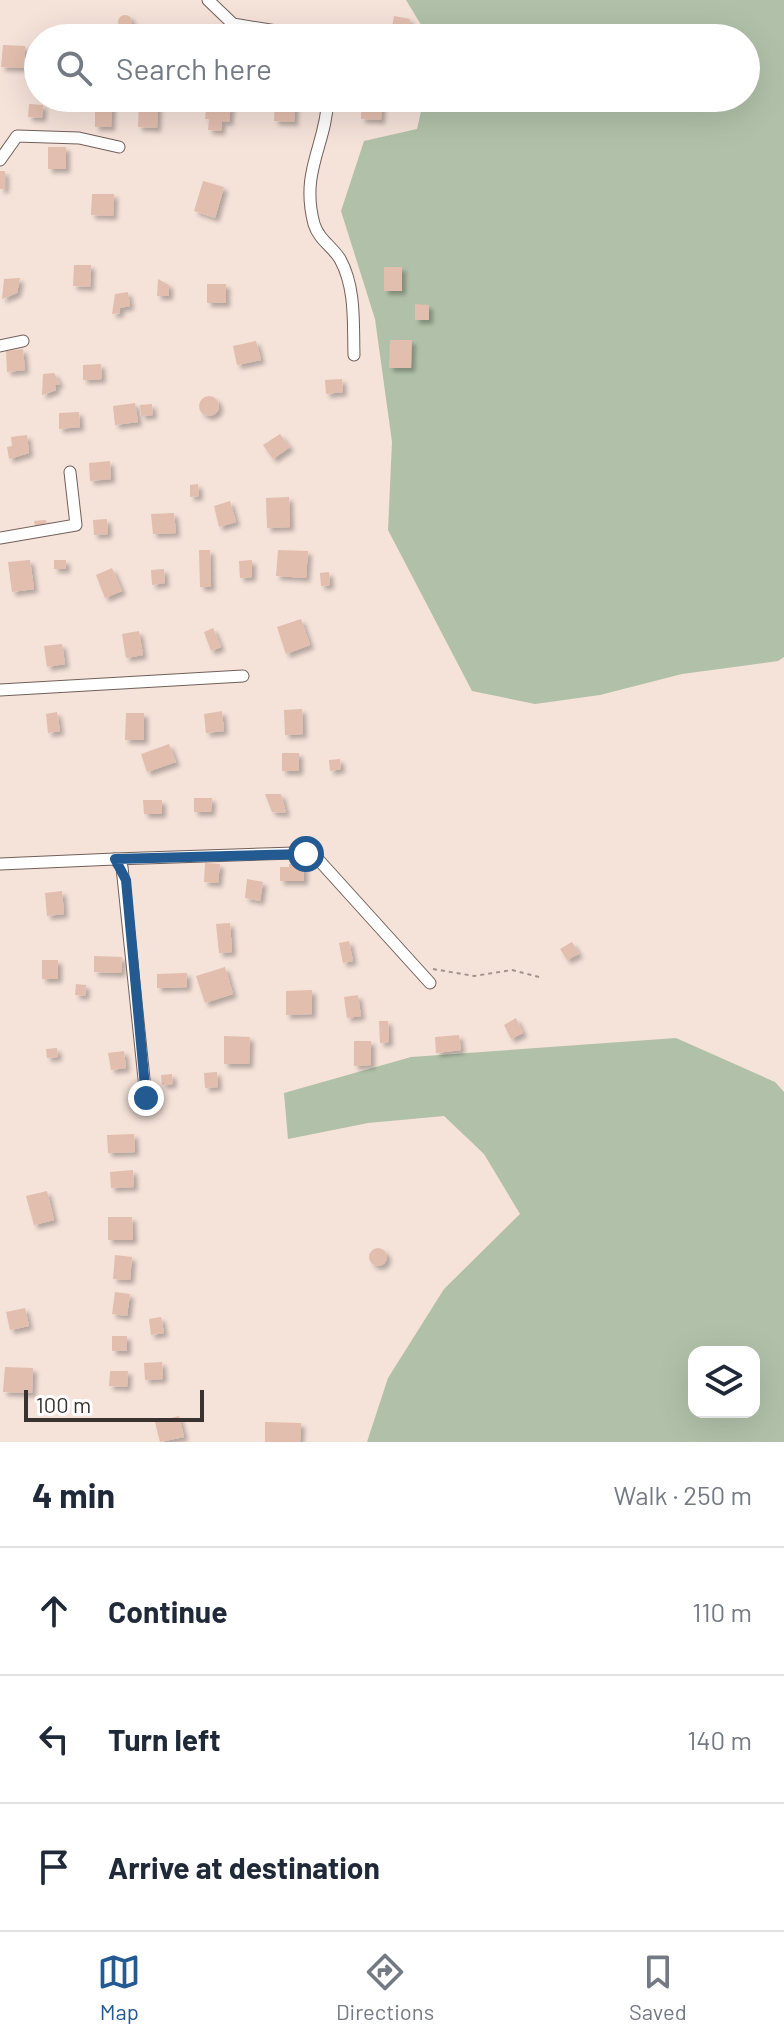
<!DOCTYPE html>
<meta charset="utf-8">
<style>
:root{--surface:#fff;--page:#f2f2f3;--text:#1f2937;--muted:#747a83;--line:#e0e1e3;--accent:#225a91}
body{margin:0;font-family:Barlow,sans-serif;background:var(--page);color:var(--text)}
.controls{position:absolute;right:24px;bottom:24px;display:grid;overflow:hidden;border-radius:16px;box-shadow:0 8px 32px #0002}
.controls button{width:72px;height:72px;display:grid;place-items:center;padding:0;border:0;border-bottom:2px solid var(--line);background:var(--surface);color:var(--text);font:40px sans-serif}
.scale{position:absolute;left:24px;bottom:20px;width:180px;box-sizing:border-box;padding-left:8px;border:4px solid #39322f;border-top:0;font-size:22px;line-height:28px;white-space:nowrap;color:#39322f;-webkit-text-stroke:6px #fff;paint-order:stroke}
.stop{position:absolute;width:24px;height:24px;margin:-18px;border:6px solid #225a91;border-radius:50%;background:#fff}
.stop.end{background:#225a91;border-color:#fff;box-shadow:0 2px 8px #0008}
.list{margin:0;padding:0;list-style:none}
h2{display:flex;justify-content:space-between;align-items:center;height:104px;margin:0;padding:0 32px;font-size:34px}
h2 small{font-size:26px;font-weight:400;color:var(--muted)}
.list li{display:grid;grid-template-columns:52px 1fr auto;gap:24px;align-items:center;box-sizing:border-box;height:128px;padding:0 32px;border-top:2px solid var(--line)}
.list b{display:block;font-size:30px;white-space:nowrap}
.list em{font-size:26px;font-style:normal;color:var(--muted)}
.icon{flex:none;width:44px;height:44px;fill:none;stroke:currentColor;stroke-width:2;stroke-linecap:round;stroke-linejoin:round}
.map{position:relative;flex:none;width:784px;height:1442px;overflow:hidden}
.search{position:absolute;background:var(--surface);box-shadow:0 8px 32px #0002;left:24px;right:24px;top:24px;height:88px;display:flex;align-items:center;gap:20px;box-sizing:border-box;padding:0 28px;border-radius:44px;color:var(--muted);font-size:30px}
.sheet{height:488px;background:var(--surface)}
nav{display:flex;justify-content:space-around;align-items:center;box-sizing:border-box;height:112px;border-top:2px solid var(--line);background:var(--surface);font-size:22px;color:var(--muted)}
nav a{display:grid;justify-items:center;gap:4px}
nav .on{color:var(--accent)}
.map>svg:first-child{display:block}
.green{fill:#b1c1a9;fill-rule:evenodd}
.building{fill:#e2beae;filter:url(#shadow)}
.lines{fill:none;stroke-linecap:round;stroke-linejoin:round}
.street-casing{stroke:#716059;stroke-width:13}
.path{stroke:#a0938c;stroke-width:2;stroke-dasharray:4 4;stroke-linecap:butt}
.street{stroke:#fff;stroke-width:11}
.route{stroke:#225a91;stroke-width:10}
</style>
<div class="map">
<svg width="784" height="1442" viewBox="0 0 784 1442">
<defs>
<filter id="shadow"><feDropShadow dx="4" dy="4" stdDeviation="2" flood-color="#0004"/></filter>
</defs>
<rect width="100%" height="100%" fill="#f5e2d9"/>
<!-- green -->
<g class="green">
<path d="M 406,0 L 784,0 L 784,657 L 778,661 L 682,674 L 600,695 L 535,704 L 472,691 L 388,530 L 392,442 L 375,319 L 341,211 L 364,141 L 417,129 L 424,98 L 746,98 L 746,38 L 429,38 Z"/>
<path d="M 676,1038 L 775,1082 L 784,1092 L 784,1442 L 367,1442 L 388,1378 L 444,1289 L 520,1214 L 484,1154 L 444,1116 L 368,1123 L 288,1139 L 284,1093 L 411,1057 ZM 694,1352 L 754,1352 L 754,1412 L 694,1412 Z"/>
</g>
<!-- building -->
<g class="building">
<circle cx="125" cy="22" r="7"/>
<path d="M 394,16 L 410,19 L 407,38 L 390,37 Z"/>
<path d="M 3,45 L 25,46 L 24,68 L 1,67 Z"/>
<path d="M 275,98 L 290,98 L 290,104 L 295,104 L 294,122 L 274,121 Z"/>
<path d="M 362,98 L 382,98 L 381,120 L 361,119 Z"/>
<path d="M 139,100 L 158,101 L 157,128 L 138,127 Z"/>
<path d="M 207,101 L 231,104 L 229,122 L 222,121 L 221,131 L 208,130 L 209,119 L 205,119 Z"/>
<path d="M 95,103 L 112,103 L 111,127 L 95,127 Z"/>
<path d="M 29,104 L 43,105 L 42,118 L 28,117 Z"/>
<rect x="48" y="147" width="18" height="22"/>
<rect x="0" y="171" width="5" height="18"/>
<path d="M 203,181 L 224,187 L 215,218 L 194,211 Z"/>
<path d="M 92,194 L 114,194 L 113,216 L 91,215 Z"/>
<path d="M 74,265 L 91,265 L 90,287 L 73,286 Z"/>
<rect x="384" y="267" width="18" height="24"/>
<path d="M 20,278 L 17,293 L 2,299 L 4,279 Z"/>
<path d="M 158,279 L 169,285 L 169,296 L 157,296 Z"/>
<rect x="207" y="284" width="19" height="19"/>
<path d="M 128,292 L 130,306 L 120,308 L 120,313 L 112,314 L 115,294 Z"/>
<path d="M 415,304 L 429,305 L 429,320 L 415,320 Z"/>
<path d="M 390,340 L 412,340 L 411,368 L 389,368 Z"/>
<path d="M 256,341 L 261,360 L 237,365 L 233,346 Z"/>
<path d="M 23,349 L 25,370 L 7,372 L 6,351 Z"/>
<path d="M 101,364 L 102,379 L 83,380 L 83,365 Z"/>
<path d="M 54,373 L 60,384 L 55,385 L 56,390 L 42,395 L 43,374 Z"/>
<path d="M 342,379 L 343,392 L 326,394 L 325,380 Z"/>
<circle cx="209" cy="406" r="10"/>
<path d="M 135,403 L 138,422 L 115,425 L 113,406 Z"/>
<path d="M 152,404 L 153,415 L 141,416 L 140,405 Z"/>
<path d="M 79,412 L 80,427 L 59,429 L 59,413 Z"/>
<path d="M 280,434 L 290,447 L 273,459 L 263,445 Z"/>
<path d="M 27,435 L 29,453 L 9,459 L 7,447 L 12,446 L 11,437 Z"/>
<path d="M 110,461 L 111,479 L 90,481 L 89,463 Z"/>
<path d="M 198,484 L 199,496 L 190,497 L 190,485 Z"/>
<path d="M 289,497 L 290,527 L 267,528 L 266,498 Z"/>
<path d="M 230,501 L 236,522 L 219,527 L 214,506 Z"/>
<path d="M 174,513 L 176,533 L 153,534 L 151,514 Z"/>
<path d="M 107,519 L 108,534 L 94,535 L 93,520 Z"/>
<path d="M 46,520 L 46,525 L 35,526 L 34,521 Z"/>
<path d="M 199,550 L 210,550 L 211,587 L 200,587 Z"/>
<path d="M 278,550 L 308,551 L 306,578 L 276,576 Z"/>
<path d="M 30,560 L 34,589 L 12,592 L 8,562 Z"/>
<rect x="54" y="560" width="12" height="9"/>
<path d="M 252,560 L 252,577 L 240,578 L 239,561 Z"/>
<path d="M 112,568 L 122,591 L 105,598 L 96,575 Z"/>
<path d="M 164,569 L 165,583 L 152,585 L 151,570 Z"/>
<path d="M 329,572 L 330,585 L 321,586 L 320,573 Z"/>
<path d="M 301,619 L 310,645 L 286,654 L 277,627 Z"/>
<path d="M 213,628 L 221,647 L 211,651 L 204,632 Z"/>
<path d="M 139,631 L 143,655 L 126,658 L 122,634 Z"/>
<path d="M 62,644 L 65,664 L 47,667 L 44,646 Z"/>
<path d="M 302,709 L 303,734 L 285,735 L 284,710 Z"/>
<path d="M 222,711 L 224,731 L 206,733 L 204,714 Z"/>
<path d="M 57,712 L 60,731 L 48,733 L 46,714 Z"/>
<path d="M 126,713 L 144,713 L 144,740 L 125,740 Z"/>
<path d="M 169,744 L 176,762 L 147,772 L 141,754 Z"/>
<rect x="282" y="753" width="17" height="18"/>
<path d="M 340,759 L 341,769 L 330,771 L 329,760 Z"/>
<path d="M 265,794 L 281,794 L 286,813 L 272,812 Z"/>
<path d="M 194,798 L 212,798 L 211,812 L 194,812 Z"/>
<path d="M 143,800 L 162,800 L 162,814 L 144,814 Z"/>
<path d="M 205,863 L 220,864 L 218,883 L 204,882 Z"/>
<path d="M 289,864 L 304,864 L 304,881 L 280,881 L 280,867 L 289,867 Z"/>
<path d="M 247,879 L 263,882 L 260,901 L 245,898 Z"/>
<path d="M 62,891 L 64,914 L 47,916 L 45,893 Z"/>
<path d="M 230,923 L 232,952 L 219,953 L 216,924 Z"/>
<path d="M 349,941 L 353,961 L 343,963 L 339,943 Z"/>
<path d="M 572,942 L 579,954 L 567,960 L 560,949 Z"/>
<path d="M 94,956 L 122,957 L 121,973 L 94,972 Z"/>
<rect x="42" y="960" width="16" height="19"/>
<path d="M 225,967 L 233,994 L 205,1003 L 196,976 Z"/>
<path d="M 187,973 L 187,987 L 157,988 L 157,974 Z"/>
<path d="M 76,984 L 86,985 L 85,996 L 75,995 Z"/>
<path d="M 312,990 L 312,1014 L 286,1015 L 286,991 Z"/>
<path d="M 358,995 L 361,1016 L 347,1018 L 344,997 Z"/>
<path d="M 516,1018 L 523,1033 L 511,1039 L 504,1025 Z"/>
<path d="M 379,1021 L 388,1021 L 389,1042 L 380,1043 Z"/>
<path d="M 459,1035 L 461,1050 L 436,1053 L 435,1037 Z"/>
<path d="M 224,1036 L 250,1037 L 249,1064 L 224,1064 Z"/>
<path d="M 354,1041 L 371,1041 L 371,1065 L 354,1066 Z"/>
<path d="M 57,1048 L 58,1057 L 47,1058 L 46,1049 Z"/>
<path d="M 124,1051 L 126,1068 L 111,1070 L 108,1053 Z"/>
<path d="M 217,1072 L 218,1087 L 205,1088 L 204,1073 Z"/>
<path d="M 172,1074 L 173,1084 L 162,1085 L 161,1075 Z"/>
<path d="M 134,1134 L 135,1152 L 108,1153 L 107,1135 Z"/>
<path d="M 133,1170 L 134,1187 L 111,1188 L 110,1172 Z"/>
<path d="M 47,1191 L 54,1220 L 34,1225 L 26,1196 Z"/>
<path d="M 108,1217 L 132,1217 L 133,1240 L 108,1240 Z"/>
<circle cx="378" cy="1257" r="9"/>
<path d="M 115,1255 L 132,1257 L 130,1280 L 113,1279 Z"/>
<path d="M 115,1292 L 130,1294 L 127,1316 L 112,1314 Z"/>
<path d="M 25,1308 L 29,1326 L 10,1330 L 6,1312 Z"/>
<path d="M 161,1317 L 164,1333 L 151,1335 L 149,1319 Z"/>
<rect x="112" y="1336" width="15" height="15"/>
<path d="M 162,1362 L 163,1379 L 145,1380 L 144,1363 Z"/>
<path d="M 5,1367 L 33,1368 L 32,1393 L 3,1392 Z"/>
<path d="M 110,1371 L 128,1371 L 127,1387 L 109,1386 Z"/>
<path d="M 179,1416 L 184,1437 L 160,1442 L 155,1422 Z"/>
<path d="M 265,1422 L 301,1423 L 300,1442 L 265,1442 Z"/>
</g>
<g class="lines">
<defs>
<g id="street">
<path d="M 208,0 L 233,24 L 319,38"/>
<path d="M 328,98 C 326,146 300,171 314,224 C 319,240 332,246 340,259 C 356,288 353,323 354,355"/>
<path d="M 0,160 L 17,136 L 79,138 L 119,147"/>
<path d="M 0,346 L 23,341"/>
<path d="M 0,538 L 76,525 L 70,472"/>
<path d="M 0,690 L 243,676"/>
<path d="M 115,859 L 295,853 L 316,857 L 430,983"/>
<path d="M 0,864 L 115,859 L 122,867 L 146,1098"/>
</g>
</defs>
<!-- street casing -->
<use href="#street" class="street-casing"/>
<!-- path -->
<path class="path" d="M 433,969 L 474,976 L 512,970 L 539,977"/>
<!-- street -->
<use href="#street" class="street"/>
</g>
<g class="lines">
<!-- route -->
<path class="route" d="M 146,1098 L 126,880 L 115,859 L 306,854"/>
</g>
</svg>
<div class="controls">
<button><svg class="icon" aria-label="layers" viewBox="0 0 24 24"><path d="M12 4l9 5-9 5-9-5zM3 14l9 5 9-5"/></svg></button>
</div>
<div class="scale">100 m</div>
<div class="stop" style="left:306px;top:854px"></div>
<div class="stop end" style="left:146px;top:1098px"></div>
<div class="search"><svg class="icon" aria-label="search" viewBox="0 0 24 24"><circle cx="10" cy="10" r="6"/><path d="M15 15l6 6"/></svg>Search here</div>
</div>
<section class="sheet">
<h2>4 min<small>Walk · 250 m</small></h2>
<ul class="list">
<li><svg class="icon" aria-label="ahead" viewBox="0 0 24 24"><path d="M12 20V5M6 11l6-6 6 6"/></svg><div><b>Continue</b></div><em>110 m</em></li>
<li><svg class="icon" aria-label="left" viewBox="0 0 24 24"><path d="M17 20v-9H6M10 6l-5 5 5 5"/></svg><div><b>Turn left</b></div><em>140 m</em></li>
<li><svg class="icon" aria-label="arrive" viewBox="0 0 24 24"><path d="M6 21V4h12l-3 4 3 4H6"/></svg><div><b>Arrive at destination</b></div></li>
</ul>
</section>
<nav>
<a class="on"><svg class="icon" aria-label="map" viewBox="0 0 24 24"><path d="M3 6l6-2 6 2 6-2v14l-6 2-6-2-6 2zM9 4v14M15 6v14"/></svg>Map</a>
<a><svg class="icon" aria-label="directions" viewBox="0 0 24 24"><path d="M12 3l9 9-9 9-9-9zM9 14v-3h6M13 9l2 2-2 2"/></svg>Directions</a>
<a><svg class="icon" aria-label="saved" viewBox="0 0 24 24"><path d="M7 4h10v16l-5-4-5 4z"/></svg>Saved</a>
</nav>
